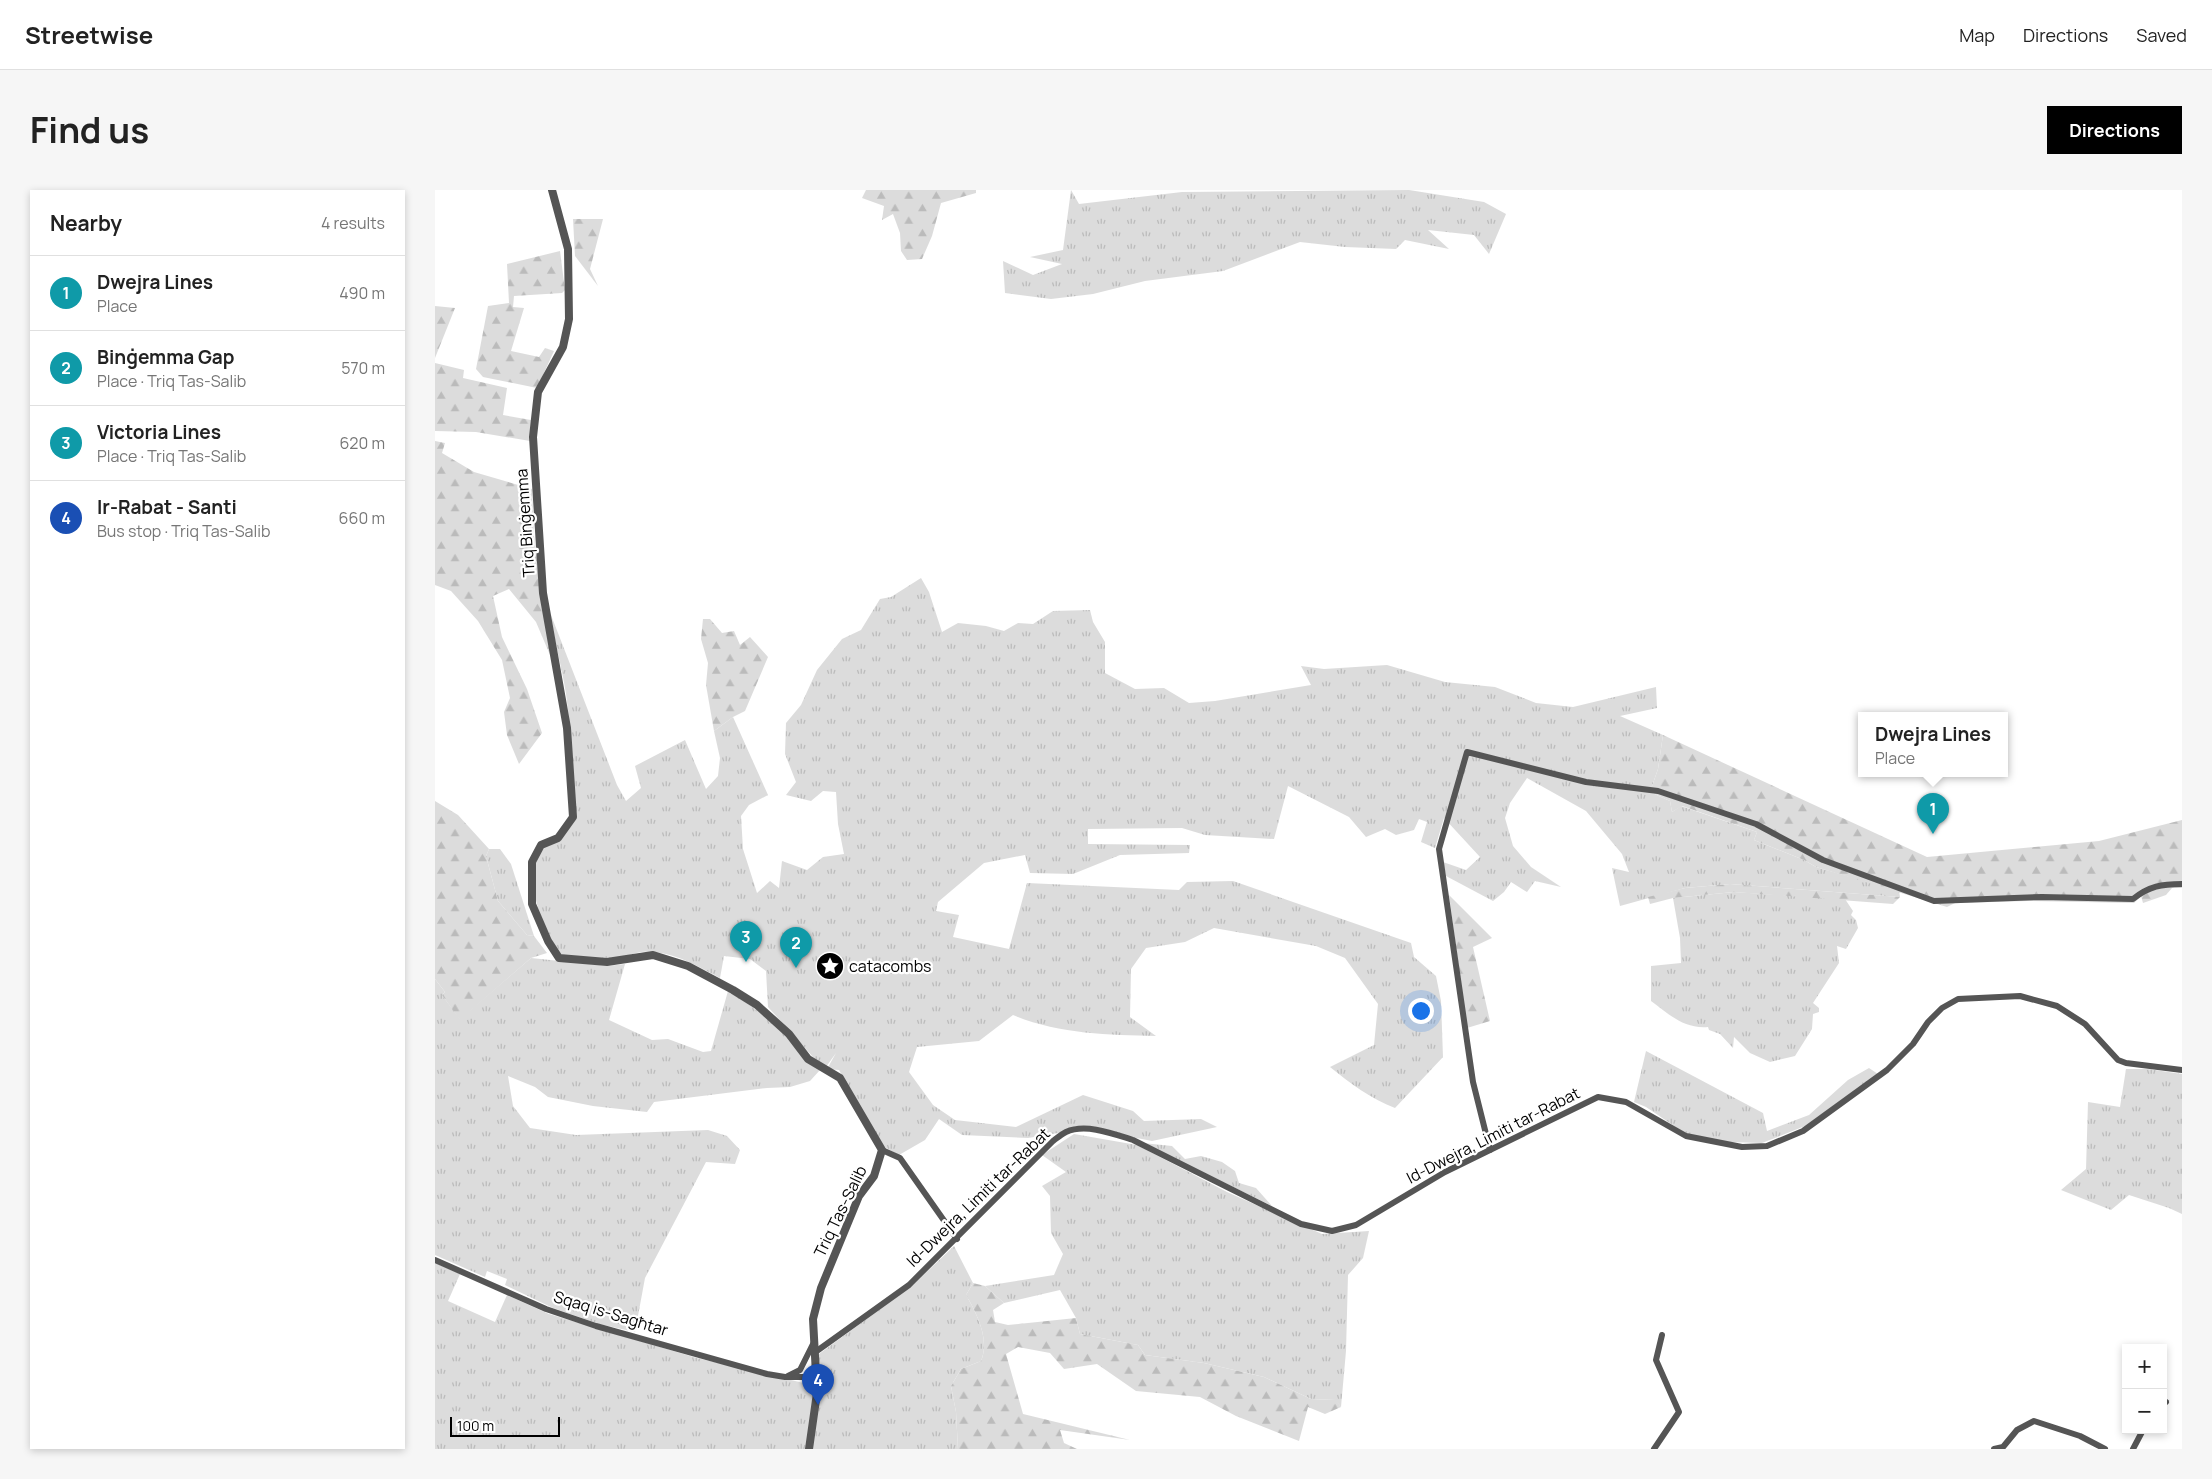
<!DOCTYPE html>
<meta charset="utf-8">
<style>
:root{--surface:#fff;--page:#f6f6f6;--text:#222;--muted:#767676;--line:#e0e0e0;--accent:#000}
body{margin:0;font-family:Manrope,sans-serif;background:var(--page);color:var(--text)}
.controls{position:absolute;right:15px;bottom:15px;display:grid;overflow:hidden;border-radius:0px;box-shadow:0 2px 8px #0003}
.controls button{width:45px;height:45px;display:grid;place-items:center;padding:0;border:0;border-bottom:1px solid var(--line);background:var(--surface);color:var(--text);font:25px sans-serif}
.scale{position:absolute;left:15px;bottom:12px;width:110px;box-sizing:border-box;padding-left:5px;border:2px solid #000;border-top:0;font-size:14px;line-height:18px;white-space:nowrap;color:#000;-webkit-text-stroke:4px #fff;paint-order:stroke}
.you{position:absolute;left:985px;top:820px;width:18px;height:18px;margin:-12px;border:4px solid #fff;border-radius:50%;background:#1a73e8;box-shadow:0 0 0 8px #1a73e833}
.badge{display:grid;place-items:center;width:32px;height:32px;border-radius:50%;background:var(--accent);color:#fff;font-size:16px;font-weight:700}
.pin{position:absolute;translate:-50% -41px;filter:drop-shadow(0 1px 2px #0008)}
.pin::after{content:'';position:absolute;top:26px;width:18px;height:15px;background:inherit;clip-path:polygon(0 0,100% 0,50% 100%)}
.popup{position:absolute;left:1423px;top:522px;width:150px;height:65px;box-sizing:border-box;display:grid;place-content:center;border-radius:0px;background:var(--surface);filter:drop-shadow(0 1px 4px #0005);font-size:16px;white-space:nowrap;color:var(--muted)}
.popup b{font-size:19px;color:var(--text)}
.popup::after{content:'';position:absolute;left:50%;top:100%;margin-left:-10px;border:10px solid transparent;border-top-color:var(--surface)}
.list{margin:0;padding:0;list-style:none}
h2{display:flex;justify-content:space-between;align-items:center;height:65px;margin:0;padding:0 20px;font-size:21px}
h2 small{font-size:16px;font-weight:400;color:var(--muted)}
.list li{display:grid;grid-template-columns:32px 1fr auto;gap:15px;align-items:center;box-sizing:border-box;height:75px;padding:0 20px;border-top:1px solid var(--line)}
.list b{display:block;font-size:19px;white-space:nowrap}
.list p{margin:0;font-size:16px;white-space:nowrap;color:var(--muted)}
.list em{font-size:16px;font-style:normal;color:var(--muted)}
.map{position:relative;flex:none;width:1747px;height:1259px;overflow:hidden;border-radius:0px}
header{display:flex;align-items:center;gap:30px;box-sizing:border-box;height:70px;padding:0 25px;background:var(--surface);border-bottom:1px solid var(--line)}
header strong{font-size:24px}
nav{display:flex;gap:28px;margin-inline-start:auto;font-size:18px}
.intro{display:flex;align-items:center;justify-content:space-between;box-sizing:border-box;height:120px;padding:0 30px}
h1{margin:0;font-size:35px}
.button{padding:12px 22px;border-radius:0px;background:var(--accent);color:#fff;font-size:18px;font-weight:700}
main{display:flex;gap:30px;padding:0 30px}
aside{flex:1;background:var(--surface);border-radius:0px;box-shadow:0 2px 8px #0003}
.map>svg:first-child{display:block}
.grass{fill:url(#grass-tufts)}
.forest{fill:url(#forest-firs)}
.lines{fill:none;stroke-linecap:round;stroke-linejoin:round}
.minor{stroke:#555;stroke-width:6}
.tertiary{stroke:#555;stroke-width:8}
.labels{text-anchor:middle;stroke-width:4.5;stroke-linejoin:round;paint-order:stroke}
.street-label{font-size:16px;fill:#000;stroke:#fff}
.poi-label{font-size:16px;fill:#000;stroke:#fff;text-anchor:start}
</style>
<header>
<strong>Streetwise</strong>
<nav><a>Map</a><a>Directions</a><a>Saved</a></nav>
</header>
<div class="intro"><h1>Find us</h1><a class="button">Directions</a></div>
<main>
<aside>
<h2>Nearby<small>4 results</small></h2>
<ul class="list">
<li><span class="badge" style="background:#0f9aa8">1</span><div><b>Dwejra Lines</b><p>Place</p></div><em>490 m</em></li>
<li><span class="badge" style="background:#0f9aa8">2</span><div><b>Binġemma Gap</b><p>Place · Triq Tas-Salib</p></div><em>570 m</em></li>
<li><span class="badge" style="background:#0f9aa8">3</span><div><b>Victoria Lines</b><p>Place · Triq Tas-Salib</p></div><em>620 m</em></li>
<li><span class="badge" style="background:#1a4fb4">4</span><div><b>Ir-Rabat - Santi</b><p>Bus stop · Triq Tas-Salib</p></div><em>660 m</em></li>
</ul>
</aside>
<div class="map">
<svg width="1747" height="1259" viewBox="0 0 1747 1259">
<defs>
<pattern id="grass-tufts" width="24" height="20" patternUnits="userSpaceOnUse" patternTransform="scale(1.25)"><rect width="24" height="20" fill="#dcdcdc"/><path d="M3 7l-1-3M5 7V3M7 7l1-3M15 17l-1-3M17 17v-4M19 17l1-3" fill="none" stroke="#bbb"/></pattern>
<pattern id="forest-firs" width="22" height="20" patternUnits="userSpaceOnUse" patternTransform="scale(1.25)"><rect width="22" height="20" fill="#dcdcdc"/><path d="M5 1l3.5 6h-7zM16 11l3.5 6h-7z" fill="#bbb"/></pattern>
</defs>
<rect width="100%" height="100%" fill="#fff"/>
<!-- grass -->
<g class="grass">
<path d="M 636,0 L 644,14 L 747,2 L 974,0 L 1049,12 L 1071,24 L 1054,64 L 1039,45 L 993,40 L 1014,59 L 970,50 L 961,59 L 910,57 L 865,52 L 788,81 L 710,91 L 658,104 L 616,109 L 570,103 L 568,71 L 598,85 L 627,74 L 595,67 L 628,60 Z"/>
<path d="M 486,388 L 494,402 L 507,442 L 523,433 L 551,436 L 569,441 L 583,433 L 598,434 L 618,421 L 655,420 L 658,432 L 670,452 L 670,483 L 700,499 L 729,498 L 754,513 L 780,511 L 876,495 L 866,476 L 889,479 L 952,475 L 1010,492 L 1060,497 L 1101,513 L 1138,517 L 1221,497 L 1222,518 L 1185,526 L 1228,545 L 1223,579 L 1215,602 L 1235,611 L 1237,622 L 1246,616 L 1322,642 L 1319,650 L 1369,670 L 1381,677 L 1464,701 L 1465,707 L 1295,694 L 1250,698 L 1185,716 L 1177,678 L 1194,682 L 1187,664 L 1151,621 L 1092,588 L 1075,613 L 1070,628 L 1078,656 L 1096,677 L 1126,697 L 1100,691 L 1092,702 L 1076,692 L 1069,702 L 1058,711 L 1011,686 L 1008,672 L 1031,680 L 1045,667 L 1009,628 L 1000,658 L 986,652 L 992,632 L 984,629 L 979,640 L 961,645 L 950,639 L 931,647 L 914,627 L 853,596 L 839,649 L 770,645 L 747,638 L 653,639 L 653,654 L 755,655 L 754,663 L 685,665 L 638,684 L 595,683 L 590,665 L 549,673 L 503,712 L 501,721 L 524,725 L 518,747 L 574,759 L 592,693 L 744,700 L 752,692 L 798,691 L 976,753 L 979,767 L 1001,786 L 1006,811 L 1008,867 L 960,918 C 936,909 915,893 895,877 L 939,855 L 943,814 L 910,768 L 881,756 L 779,738 L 750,752 L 711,758 L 696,779 L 695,827 L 721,846 C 673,845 623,844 578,825 L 544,851 L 482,857 L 474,882 L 498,915 L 520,930 L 581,937 L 648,905 L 698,921 L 709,931 L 766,929 L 782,937 L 717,951 L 641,936 L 623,943 L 593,948 L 527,945 L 504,929 L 490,950 L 464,965 L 449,957 L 404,880 L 392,879 L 401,863 L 391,877 L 378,867 L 333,817 L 331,781 L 315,769 L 289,766 L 285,788 C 261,775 234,759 206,762 C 198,763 191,767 183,768 C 165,770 143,769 125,764 C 108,734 83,688 110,656 C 119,646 130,638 139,630 C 137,587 137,545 131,504 C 127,477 119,451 116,425 L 182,595 L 191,611 L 206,598 L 200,576 L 250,550 L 271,599 L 283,586 L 285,568 L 279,541 L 298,527 L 333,605 L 314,615 L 306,626 L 308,659 L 322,703 L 335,691 L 344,698 L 347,671 L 372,680 L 388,667 L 409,664 L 403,634 L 401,602 L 388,601 L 376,611 L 351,605 L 361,592 L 350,564 L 351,533 L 366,515 L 382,480 L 407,449 L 426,440 L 445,409 L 456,407 Z"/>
<path d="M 54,659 L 65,659 L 76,674 L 99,746 L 92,745 L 63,711 L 51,666 Z"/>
<path d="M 1299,702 L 1410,709 L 1418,721 L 1416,725 L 1421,730 L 1423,738 L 1411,759 L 1402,756 L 1404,773 L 1378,813 L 1384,818 L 1384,822 L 1378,824 L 1377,839 L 1360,866 L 1335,872 L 1315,863 L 1299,847 L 1298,858 L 1285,844 L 1274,840 L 1273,837 C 1249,839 1235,825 1216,811 L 1216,776 L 1246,773 L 1245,748 L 1238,708 Z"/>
<path d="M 96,768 L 173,776 L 190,774 L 174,830 L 217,850 L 233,849 L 268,862 L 276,861 L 293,801 C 328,821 357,851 385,880 L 375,891 L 355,897 L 332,898 L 219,912 L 212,922 L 158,916 L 113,907 L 100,897 L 73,886 L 78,916 L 95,938 L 141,945 L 273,940 L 292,946 L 305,960 L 300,974 L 271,972 L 210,1088 L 200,1142 L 164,1134 L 118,1118 L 70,1095 L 72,1089 L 52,1081 L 50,1087 L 0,1065 L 0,789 L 10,802 L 7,805 L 25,829 Z"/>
<path d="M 1211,861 L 1328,923 L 1332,941 L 1374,925 L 1413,890 L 1434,878 L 1443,884 L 1370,936 L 1327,953 L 1292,952 L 1251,944 L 1211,917 L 1199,912 Z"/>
<path d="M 1691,879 L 1713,879 L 1747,884 L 1747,1024 L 1734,1018 L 1694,1005 L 1676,1020 L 1626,1000 L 1651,979 L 1653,912 L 1685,917 Z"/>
<path d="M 639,944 L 702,955 L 792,1002 L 887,1044 L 934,1041 L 928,1068 L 913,1085 L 911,1161 L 906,1217 L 900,1210 L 876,1209 L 829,1187 L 769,1173 L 710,1165 L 703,1155 L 645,1144 L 641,1128 L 625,1100 L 569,1113 L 550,1096 L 619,1085 L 628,1064 L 616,1043 L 615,1006 L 607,996 L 631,982 L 607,965 Z"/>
<path d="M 708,953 L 737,956 L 750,969 L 766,966 L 787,972 L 800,981 L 804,993 L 821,998 L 837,1016 Z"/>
<path d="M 519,1056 L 538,1093 L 531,1105 C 542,1124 555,1149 546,1171 L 526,1179 L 516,1196 L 521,1222 L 523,1259 L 377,1259 L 384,1203 L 384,1164 L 479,1094 Z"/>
<path d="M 0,1073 L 25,1084 L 13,1111 L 60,1132 L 72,1105 L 114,1124 L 262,1168 L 373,1194 L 379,1203 L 372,1259 L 0,1259 Z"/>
</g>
<!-- forest -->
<g class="forest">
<path d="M 431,0 L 541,0 L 541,3 L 506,13 L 497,46 L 487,69 L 472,70 L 466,61 L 465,43 L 458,24 L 447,30 L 449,16 L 427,8 Z"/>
<path d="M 138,29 L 168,29 L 155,79 L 163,96 L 140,66 Z"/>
<path d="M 125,61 L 130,100 L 127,103 L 79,106 L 78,117 L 89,118 L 76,161 L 104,167 L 110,158 L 119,161 L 102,198 L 48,187 L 41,179 L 53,116 L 74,113 L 72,74 Z"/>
<path d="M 0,116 L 20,118 L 0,168 Z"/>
<path d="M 0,173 L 29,180 L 28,188 L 72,198 L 68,225 L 96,230 L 95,251 L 41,242 L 0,241 Z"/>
<path d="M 0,251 L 10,253 L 7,263 L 39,282 L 97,299 L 99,346 L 118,472 L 101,432 L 74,399 L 58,406 L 67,447 L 92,499 L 107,543 L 84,574 L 72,545 L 69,522 L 75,508 L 67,470 L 43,431 L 16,401 L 0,395 Z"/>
<path d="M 268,429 L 275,429 L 287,443 L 299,441 L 305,455 L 315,447 L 333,467 L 310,521 L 298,527 L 279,541 L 271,495 L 273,473 L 266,449 Z"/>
<path d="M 1228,545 L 1492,667 L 1664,651 L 1747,630 L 1747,698 L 1737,698 L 1731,705 L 1708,713 L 1706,706 L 1699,713 L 1593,711 L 1520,713 L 1512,717 L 1381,677 L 1369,670 L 1319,650 L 1322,642 L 1247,616 L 1237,622 L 1235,611 L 1215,602 L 1223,579 Z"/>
<path d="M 0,611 L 23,625 L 54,659 L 51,666 L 63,711 L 92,745 L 99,746 L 112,763 L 96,768 L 25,830 L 7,805 L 10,802 L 0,789 Z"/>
<path d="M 1295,694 L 1465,707 L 1458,714 L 1299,702 L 1238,708 L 1215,714 L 1213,707 L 1250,698 Z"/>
<path d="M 1014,705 L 1057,748 L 1038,757 L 1055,831 L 1032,838 Z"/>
<path d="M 538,1093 L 550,1096 L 569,1113 L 558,1120 L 560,1132 L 573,1135 L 641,1128 L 645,1144 L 703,1155 L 710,1165 L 769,1173 L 829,1187 L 876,1209 L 901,1210 L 906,1217 L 890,1224 L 873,1217 L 864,1251 L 801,1226 L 765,1207 L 701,1201 L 662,1174 L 629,1179 L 615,1163 L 583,1157 L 571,1164 L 588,1224 L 695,1250 L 625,1240 L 629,1253 L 642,1259 L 523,1259 L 521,1222 L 516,1196 L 526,1179 L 546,1171 C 555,1149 542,1124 531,1105 Z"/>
</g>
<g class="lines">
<!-- minor -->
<g class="minor">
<path d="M 447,960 L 465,968 L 522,1049"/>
<path d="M 1055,960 L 1038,892 L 1004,659 L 1032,562 L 1151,592 L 1223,601 L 1321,634 L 1388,670 L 1499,711 L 1607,707 L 1698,709 C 1714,696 1727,694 1747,694"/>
<path d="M 0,1070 L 111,1119 L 161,1136 L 332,1184 L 350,1187 L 380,1187"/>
<path d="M 379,1163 L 474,1095 L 618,951 C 622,948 627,944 631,942 C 651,933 679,944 698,950 L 866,1034 L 897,1041 L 921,1035 L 1010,982 L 1163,907 L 1191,912 L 1251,946 L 1307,957 L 1332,956 L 1368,941 L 1452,880 L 1478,854 L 1493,832 L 1507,818 L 1523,809 L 1585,806 L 1622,816 L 1650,834 L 1683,870 L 1691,873 L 1747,880"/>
<path d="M 353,1186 L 365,1180 L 378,1154"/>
<path d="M 1728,1214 L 1731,1212"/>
<path d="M 1219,1259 L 1244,1222 L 1221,1170 L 1227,1145"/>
<path d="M 1559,1259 L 1568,1257 L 1582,1240 L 1599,1231 L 1645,1246 L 1670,1259"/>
<path d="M 1698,1259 L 1708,1240"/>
</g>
<!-- tertiary -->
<path class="tertiary" d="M 117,0 L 133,59 L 134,129 L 128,157 L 103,202 L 98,247 L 108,403 L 132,538 L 138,627 L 123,648 L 106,655 L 97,672 L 97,714 L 113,751 L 124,768 L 172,772 L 218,765 L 253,776 L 298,800 L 322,815 L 354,844 L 373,869 L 405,888 L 447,960 L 439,986 L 424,1006 L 386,1098 L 378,1129 L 382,1203 L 374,1259"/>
</g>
<!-- icons -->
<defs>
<symbol id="sight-disc" viewBox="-11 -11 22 22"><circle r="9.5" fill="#000" stroke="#fff"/><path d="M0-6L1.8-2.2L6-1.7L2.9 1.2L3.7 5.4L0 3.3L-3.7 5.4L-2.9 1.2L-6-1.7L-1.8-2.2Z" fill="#fff"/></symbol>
</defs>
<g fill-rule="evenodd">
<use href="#sight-disc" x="379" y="760" width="32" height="32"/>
</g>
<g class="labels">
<!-- street labels -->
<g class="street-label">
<text transform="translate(90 333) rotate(-94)" y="6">Triq Binġemma</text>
<text transform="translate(1058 945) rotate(-27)" y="6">Id-Dwejra, Limiti tar-Rabat</text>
<text transform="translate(543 1007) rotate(-44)" y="6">Id-Dwejra, Limiti tar-Rabat</text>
<text transform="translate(405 1021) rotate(-64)" y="6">Triq Tas-Salib</text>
<text transform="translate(176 1123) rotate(17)" y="6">Sqaq is-Sagħtar</text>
</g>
<!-- poi labels -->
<g class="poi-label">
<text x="414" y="782">catacombs</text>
</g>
</g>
</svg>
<div class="controls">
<button>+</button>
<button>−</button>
</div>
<div class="scale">100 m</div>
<div class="you"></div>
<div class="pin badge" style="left:1498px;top:644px;background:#0f9aa8">1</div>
<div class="popup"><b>Dwejra Lines</b>Place</div>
<div class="pin badge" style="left:361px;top:778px;background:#0f9aa8">2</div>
<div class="pin badge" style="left:311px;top:772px;background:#0f9aa8">3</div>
<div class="pin badge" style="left:383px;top:1215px;background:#1a4fb4">4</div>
</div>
</main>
